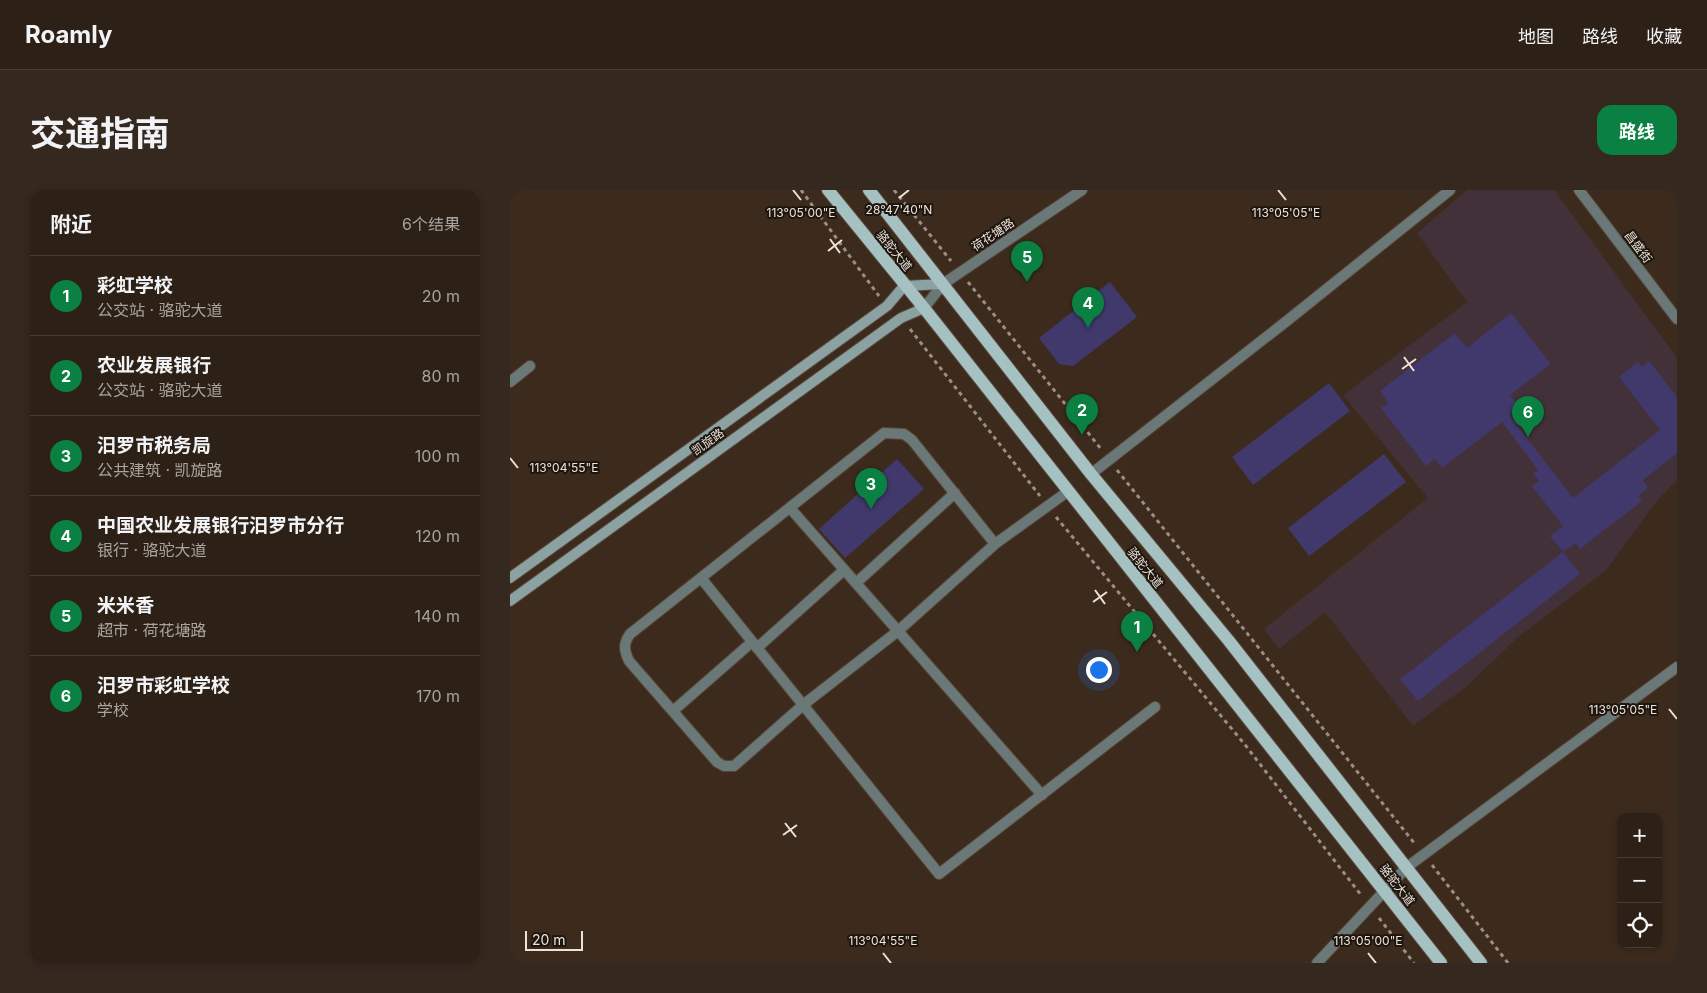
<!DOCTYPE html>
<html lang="zh">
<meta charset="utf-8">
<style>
:root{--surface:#2d2016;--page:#35281f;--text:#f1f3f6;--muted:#a7a3a1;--line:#483e35;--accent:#0b8043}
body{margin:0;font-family:Inter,"Noto Sans SC",sans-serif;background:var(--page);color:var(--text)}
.controls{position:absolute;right:15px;bottom:15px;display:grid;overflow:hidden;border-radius:10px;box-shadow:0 2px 8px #0003}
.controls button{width:45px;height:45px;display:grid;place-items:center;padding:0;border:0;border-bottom:1px solid var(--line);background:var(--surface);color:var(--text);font:25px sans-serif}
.scale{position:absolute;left:15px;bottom:12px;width:58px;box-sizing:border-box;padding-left:5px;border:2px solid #ede2d9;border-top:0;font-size:14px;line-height:18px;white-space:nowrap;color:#ede2d9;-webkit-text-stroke:4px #1d160f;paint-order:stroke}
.you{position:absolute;left:588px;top:479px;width:18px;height:18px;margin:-12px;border:4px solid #fff;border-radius:50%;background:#1a73e8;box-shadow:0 0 0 8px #1a73e833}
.badge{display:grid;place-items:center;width:32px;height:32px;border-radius:50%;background:var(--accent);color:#fff;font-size:16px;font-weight:700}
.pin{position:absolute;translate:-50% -41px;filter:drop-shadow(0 1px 2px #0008)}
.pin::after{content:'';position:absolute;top:26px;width:18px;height:15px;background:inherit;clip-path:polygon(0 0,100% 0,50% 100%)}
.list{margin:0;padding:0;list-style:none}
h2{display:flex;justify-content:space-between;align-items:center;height:65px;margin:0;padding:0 20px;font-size:21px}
h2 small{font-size:16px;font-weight:400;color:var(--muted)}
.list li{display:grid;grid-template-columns:32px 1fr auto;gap:15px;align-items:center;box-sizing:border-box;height:80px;padding:0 20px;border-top:1px solid var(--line)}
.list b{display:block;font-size:19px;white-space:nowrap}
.list p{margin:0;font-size:16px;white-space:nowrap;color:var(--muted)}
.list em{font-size:16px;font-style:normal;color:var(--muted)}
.icon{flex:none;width:28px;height:28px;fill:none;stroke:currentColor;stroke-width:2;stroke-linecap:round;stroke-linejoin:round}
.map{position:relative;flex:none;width:1167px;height:773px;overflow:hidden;border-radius:15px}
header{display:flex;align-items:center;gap:30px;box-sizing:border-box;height:70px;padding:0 25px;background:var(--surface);border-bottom:1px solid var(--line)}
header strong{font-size:24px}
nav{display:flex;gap:28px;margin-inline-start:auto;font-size:18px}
.intro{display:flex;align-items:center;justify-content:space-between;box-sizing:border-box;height:120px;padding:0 30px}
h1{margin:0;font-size:35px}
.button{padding:12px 22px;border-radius:15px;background:var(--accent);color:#fff;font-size:18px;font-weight:700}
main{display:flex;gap:30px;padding:0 30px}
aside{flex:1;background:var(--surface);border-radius:15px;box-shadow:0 2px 8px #0003}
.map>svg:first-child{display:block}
.education{fill:#43313a}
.building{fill:#41396b}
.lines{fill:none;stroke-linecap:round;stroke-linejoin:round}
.lane-casing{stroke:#58483b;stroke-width:12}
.street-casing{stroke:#58483b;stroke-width:12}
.secondary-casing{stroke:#58483b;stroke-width:12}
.primary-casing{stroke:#58483b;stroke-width:14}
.path{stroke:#9c8e83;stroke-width:3;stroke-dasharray:4 4;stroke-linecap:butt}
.lane{stroke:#6b7878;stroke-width:10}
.street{stroke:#6b7878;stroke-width:10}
.secondary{stroke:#8ca1a2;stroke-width:10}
.primary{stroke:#a6c1c2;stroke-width:12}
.ticks{fill:none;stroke:#ede2d9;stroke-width:2}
.labels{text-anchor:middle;stroke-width:4;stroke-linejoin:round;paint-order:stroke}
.street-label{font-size:12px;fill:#ede2d9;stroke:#1d160f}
.ticks-label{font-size:12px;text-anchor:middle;fill:#ede2d9;stroke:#1d160f;stroke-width:4;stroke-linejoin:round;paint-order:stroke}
</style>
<header>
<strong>Roamly</strong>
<nav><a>地图</a><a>路线</a><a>收藏</a></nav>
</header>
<div class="intro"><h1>交通指南</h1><a class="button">路线</a></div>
<main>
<aside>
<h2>附近<small>6个结果</small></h2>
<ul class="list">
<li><span class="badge">1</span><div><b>彩虹学校</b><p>公交站 · 骆驼大道</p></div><em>20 m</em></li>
<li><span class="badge">2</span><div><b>农业发展银行</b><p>公交站 · 骆驼大道</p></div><em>80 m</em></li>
<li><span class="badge">3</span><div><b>汨罗市税务局</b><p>公共建筑 · 凯旋路</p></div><em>100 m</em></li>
<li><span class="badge">4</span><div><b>中国农业发展银行汨罗市分行</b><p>银行 · 骆驼大道</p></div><em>120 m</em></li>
<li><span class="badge">5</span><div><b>米米香</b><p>超市 · 荷花塘路</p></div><em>140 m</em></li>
<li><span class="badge">6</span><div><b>汨罗市彩虹学校</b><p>学校</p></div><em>170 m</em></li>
</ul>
</aside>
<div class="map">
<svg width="1167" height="773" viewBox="0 0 1167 773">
<rect width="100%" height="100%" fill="#3c2b1d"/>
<!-- education -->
<path class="education" d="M 957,0 L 1044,0 L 1167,168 L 1167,290 L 1145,313 L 1097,379 L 1007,448 L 957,496 L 903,536 L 815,422 L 769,459 L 754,439 L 918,308 L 833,205 L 957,112 L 907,43 Z"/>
<!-- building -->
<g class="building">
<path d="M 600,92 L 627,127 L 563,176 L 549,174 L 529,148 Z"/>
<path d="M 1001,123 L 1041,174 L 1000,205 L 1010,217 L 999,225 L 1063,308 L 1150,240 L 1109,187 L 1128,172 L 1132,177 L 1139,171 L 1167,207 L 1167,263 L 1133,290 L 1138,298 L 1128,306 L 1132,311 L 1070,359 L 1065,353 L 1053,362 L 1040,346 L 1053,336 L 1022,296 L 1029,291 L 1023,284 L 1028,280 L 992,232 L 932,278 L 925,269 L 916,276 L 871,218 L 878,213 L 870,201 L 945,143 L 957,158 Z"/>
<path d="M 819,193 L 840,221 L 743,295 L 722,267 Z"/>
<path d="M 874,264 L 896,292 L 799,366 L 778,338 Z"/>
<path d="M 387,269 L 414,299 L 335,368 L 309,339 Z"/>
<path d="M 1053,362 L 1070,384 L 908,511 L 890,489 Z"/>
</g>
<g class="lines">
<defs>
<g id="lane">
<path d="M 280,318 L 532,605"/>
<path d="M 485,354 L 388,441 L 293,515 L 224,576 L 214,576 L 207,572 L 119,471 C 114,460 113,454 120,444 L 374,243 L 394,244 L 402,250 L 485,354 L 557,302"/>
<path d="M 191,388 L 429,684 L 645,517"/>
<path d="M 346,393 L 445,303"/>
<path d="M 247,458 L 334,380"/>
<path d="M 163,521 L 242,452"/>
</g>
<g id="street">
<path d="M 1069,0 L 1167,129"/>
<path d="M 414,118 L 433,94 L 572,0"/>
<path d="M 0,192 L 20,176"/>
<path d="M 581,284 L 778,130 L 940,0"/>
<path d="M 807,773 L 897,677 L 1167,477"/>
</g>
<g id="secondary">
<path d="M 0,388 L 377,116 L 394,96 L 433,94"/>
<path d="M 0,411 L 391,128 L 414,118"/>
</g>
<g id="primary">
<path d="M 318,0 L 414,118 L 931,773"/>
<path d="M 359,0 L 581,284 L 719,451 L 971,773"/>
</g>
</defs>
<!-- lane casing -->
<use href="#lane" class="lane-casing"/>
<!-- street casing -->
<use href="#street" class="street-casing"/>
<!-- secondary casing -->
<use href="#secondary" class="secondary-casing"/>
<!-- primary casing -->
<use href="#primary" class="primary-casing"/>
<!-- path -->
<g class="path">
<path d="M 291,0 L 369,106"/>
<path d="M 384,0 L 441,71"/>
<path d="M 458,92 L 591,259"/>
<path d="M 400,139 L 530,306"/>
<path d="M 607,280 L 905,654"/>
<path d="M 546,327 L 736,556 L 851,705"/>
<path d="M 922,675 L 998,773"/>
<path d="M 869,728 L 904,773"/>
</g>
<!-- lane -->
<use href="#lane" class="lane"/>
<!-- street -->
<use href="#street" class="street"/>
<!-- secondary -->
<use href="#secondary" class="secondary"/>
<!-- primary -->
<use href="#primary" class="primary"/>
</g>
<!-- ticks -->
<path class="ticks" d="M 283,0 L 291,10M 768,0 L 776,10M 389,8 L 399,0M 320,49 L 330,63M 318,61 L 332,50M 894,167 L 904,181M 892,179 L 906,169M 0,268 L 8,278M 585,400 L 595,414M 583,412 L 597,402M 1159,519 L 1167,529M 275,633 L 286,647M 273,645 L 287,635M 373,763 L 381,773M 858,763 L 866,773"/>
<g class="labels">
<!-- street labels -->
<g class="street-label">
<text transform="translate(483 45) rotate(-34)" y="4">荷花塘路</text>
<text transform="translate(1128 57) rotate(53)" y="4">昌盛街</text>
<text transform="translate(384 61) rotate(51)" y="4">骆驼大道</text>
<text transform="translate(198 252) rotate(-36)" y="4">凯旋路</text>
<text transform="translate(635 378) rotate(51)" y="4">骆驼大道</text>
<text transform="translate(887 695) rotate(52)" y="4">骆驼大道</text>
</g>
</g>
<g class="ticks-label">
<text x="389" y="24">28°47'40"N</text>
<text x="291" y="27">113°05'00"E</text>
<text x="776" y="27">113°05'05"E</text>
<text x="54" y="282">113°04'55"E</text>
<text x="1113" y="524">113°05'05"E</text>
<text x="373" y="755">113°04'55"E</text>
<text x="858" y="755">113°05'00"E</text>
</g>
</svg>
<div class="controls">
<button>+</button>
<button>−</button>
<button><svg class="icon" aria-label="locate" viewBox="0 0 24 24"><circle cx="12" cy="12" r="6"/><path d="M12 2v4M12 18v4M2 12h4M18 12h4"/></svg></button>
</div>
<div class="scale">20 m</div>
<div class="you"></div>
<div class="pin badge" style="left:627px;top:462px">1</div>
<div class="pin badge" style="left:572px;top:245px">2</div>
<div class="pin badge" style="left:361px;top:319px">3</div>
<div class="pin badge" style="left:578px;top:138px">4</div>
<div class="pin badge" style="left:517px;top:92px">5</div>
<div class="pin badge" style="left:1018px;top:247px">6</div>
</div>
</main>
